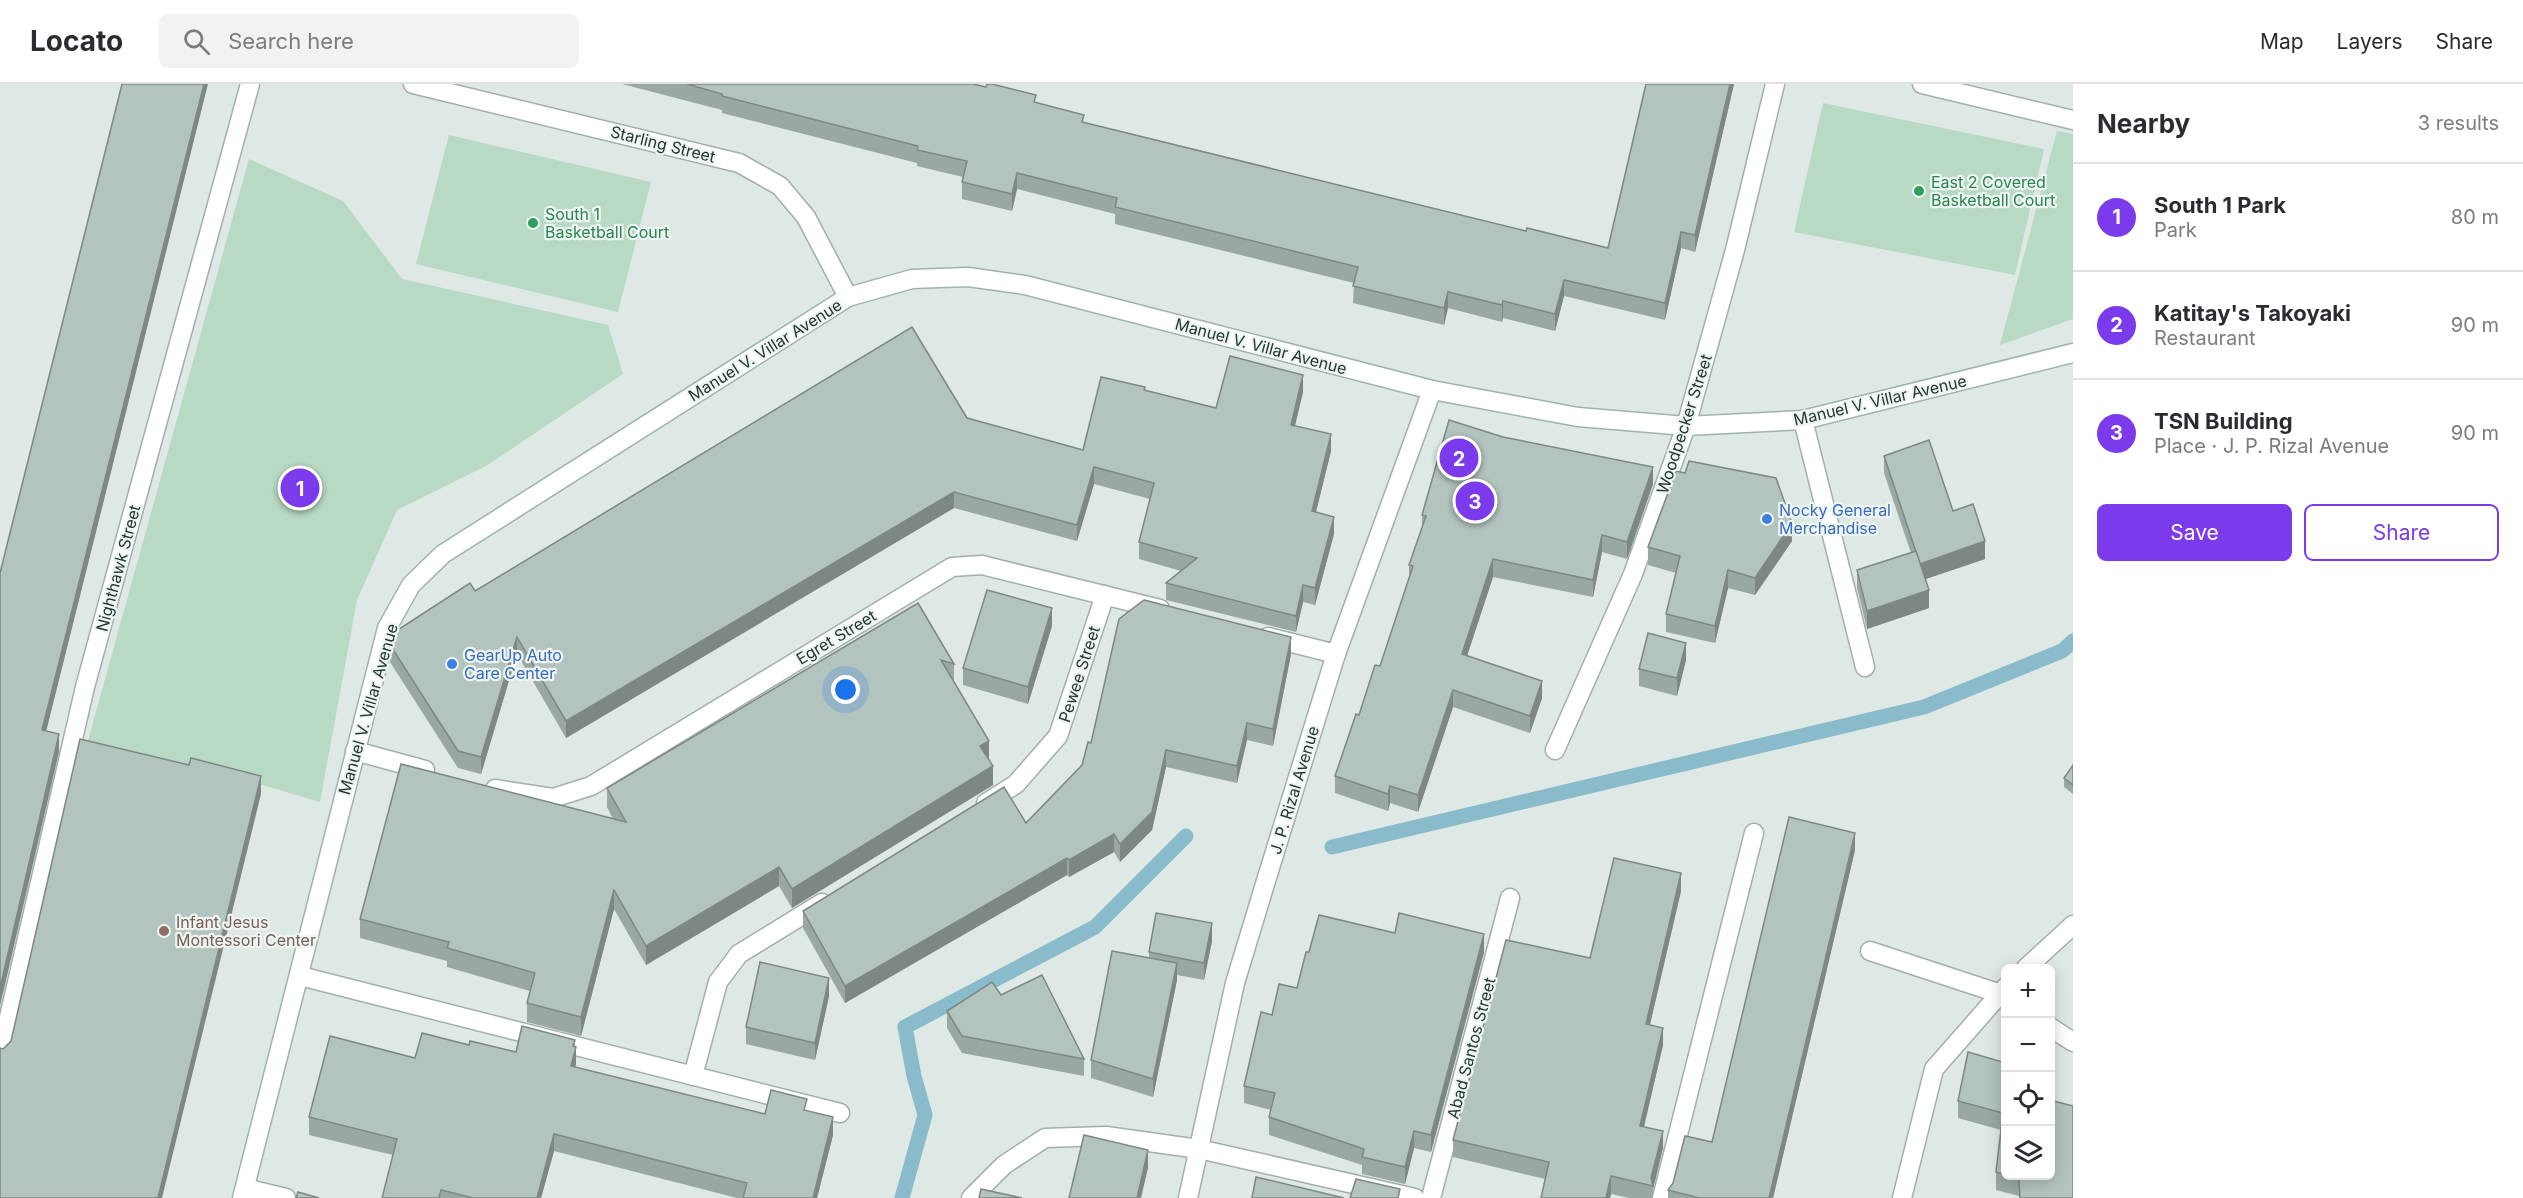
<!DOCTYPE html>
<meta charset="utf-8">
<style>
:root{--surface:#fff;--page:#f2f2f3;--text:#2b2b33;--muted:#7c7c81;--line:#e1e1e2;--accent:#7c3aed}
body{margin:0;font-family:Inter,sans-serif;background:var(--page);color:var(--text)}
.controls{position:absolute;right:18px;bottom:18px;display:grid;overflow:hidden;border-radius:9px;box-shadow:0 3px 15px #0003}
.controls button{width:54px;height:54px;display:grid;place-items:center;padding:0;border:0;border-bottom:2px solid var(--line);background:var(--surface);color:var(--text);font:30px sans-serif}
.you{position:absolute;left:846px;top:606px;width:21px;height:21px;margin:-15px;border:4px solid #fff;border-radius:50%;background:#1a73e8;box-shadow:0 0 0 9px #1a73e833}
.badge{display:grid;place-items:center;width:39px;height:39px;border-radius:50%;background:var(--accent);color:#fff;font-size:20px;font-weight:700}
.pin{position:absolute;translate:-50% -50%;border:3px solid #fff;box-shadow:0 2px 6px #0006}
.list{margin:0;padding:0;list-style:none}
h2{display:flex;justify-content:space-between;align-items:center;height:78px;margin:0;padding:0 24px;font-size:26px}
h2 small{font-size:20px;font-weight:400;color:var(--muted)}
.list li{display:grid;grid-template-columns:39px 1fr auto;gap:18px;align-items:center;box-sizing:border-box;height:108px;padding:0 24px;border-top:2px solid var(--line)}
.list b{display:block;font-size:22px;white-space:nowrap}
.list p{margin:0;font-size:20px;white-space:nowrap;color:var(--muted)}
.list em{font-size:20px;font-style:normal;color:var(--muted)}
.actions{display:flex;gap:12px;padding:18px 24px}
.actions a{flex:1;padding:14px 0;border:2px solid var(--accent);border-radius:9px;text-align:center;font-size:21px;color:var(--accent)}
.actions .main{background:var(--accent);color:#fff}
.icon{flex:none;width:33px;height:33px;fill:none;stroke:currentColor;stroke-width:2;stroke-linecap:round;stroke-linejoin:round}
.map{position:relative;flex:none;width:2073px;height:1114px;overflow:hidden}
header{display:flex;align-items:center;gap:36px;box-sizing:border-box;height:84px;padding:0 30px;background:var(--surface);border-bottom:2px solid var(--line)}
header strong{font-size:28px}
nav{display:flex;gap:33px;margin-inline-start:auto;font-size:21px}
.search{width:420px;height:54px;background:var(--page);display:flex;align-items:center;gap:15px;box-sizing:border-box;padding:0 21px;border-radius:9px;color:var(--muted);font-size:22px}
main{display:flex}
aside{flex:1;background:var(--surface)}
.map>svg:first-child{display:block}
.green{fill:#b8d9c3}
.lines{fill:none;stroke-linecap:round;stroke-linejoin:round}
.stream{stroke:#89bbcb;stroke-width:15}
.street-casing{stroke:#a2afab;stroke-width:21}
.secondary-casing{stroke:#9eb3ad;stroke-width:21}
.street{stroke:#fff;stroke-width:18}
.secondary{stroke:#fff;stroke-width:18}
.wall{fill:#9aa8a3}
.shaded-wall{fill:#7d8885}
.building{fill:#b3c3be;stroke:#7d8885;stroke-width:1.5}
.leisure-dot{fill:#2e9e5b;stroke:#eef5f2;stroke-width:2}
.shop-dot{fill:#3f7fe0;stroke:#eef5f2;stroke-width:2}
.education-dot{fill:#8d6e63;stroke:#eef5f2;stroke-width:2}
.labels{text-anchor:middle;stroke-width:4.5;stroke-linejoin:round;paint-order:stroke}
.street-label{font-size:16px;fill:#213732;stroke:#eef5f2}
.leisure-label{font-size:16px;fill:#27864d;stroke:#eef5f2;text-anchor:start}
.shop-label{font-size:16px;fill:#366cbe;stroke:#eef5f2;text-anchor:start}
.education-label{font-size:16px;fill:#785e54;stroke:#eef5f2;text-anchor:start}
</style>
<header>
<strong>Locato</strong>
<div class="search"><svg class="icon" aria-label="search" viewBox="0 0 24 24"><circle cx="10" cy="10" r="6"/><path d="M15 15l6 6"/></svg>Search here</div>
<nav><a>Map</a><a>Layers</a><a>Share</a></nav>
</header>
<main>
<div class="map">
<svg width="2073" height="1114" viewBox="0 0 2073 1114">
<rect width="100%" height="100%" fill="#dee8e4"/>
<!-- green -->
<g class="green">
<path d="M 1823,19 L 2044,65 L 2015,191 L 1794,148 Z"/>
<path d="M 2057,47 L 2073,50 L 2073,235 L 2000,261 Z"/>
<path d="M 449,51 L 651,98 L 618,228 L 416,180 Z"/>
<path d="M 249,75 L 343,117 L 402,195 L 608,241 L 623,290 L 486,382 L 397,426 L 357,516 L 320,718 L 202,683 L 84,671 Z"/>
</g>
<g class="lines">
<!-- stream -->
<g class="stream">
<path d="M 1332,763 L 1924,623 L 2062,567 L 2073,557"/>
<path d="M 902,1114 L 925,1031 L 914,992 L 905,943 L 1095,843 L 1186,752"/>
</g>
<defs>
<g id="street">
<path d="M 413,0 L 739,79 L 780,102 L 806,133 L 848,213"/>
<path d="M 1922,0 L 2073,36"/>
<path d="M 1803,336 L 1865,583"/>
<path d="M 1268,553 L 1336,570"/>
<path d="M 1555,666 L 1633,490 L 1686,342 L 1735,166 L 1775,0"/>
<path d="M 355,667 L 425,686"/>
<path d="M 495,705 L 553,714 L 591,702 L 952,483 L 982,481 L 1160,525"/>
<path d="M 986,719 L 1016,700 L 1058,652 L 1105,511"/>
<path d="M 1870,867 L 1998,909 L 2006,914"/>
<path d="M 2026,884 L 2073,841"/>
<path d="M 300,892 L 840,1029"/>
<path d="M 2050,943 L 2073,958"/>
<path d="M 0,972 L 85,603 L 250,0"/>
<path d="M 693,992 L 718,898 L 739,870 L 822,819"/>
<path d="M 245,1104 L 286,1114"/>
<path d="M 971,1114 L 1004,1081 L 1045,1054 L 1106,1052 L 1199,1065 L 1415,1114"/>
<path d="M 1188,1114 L 1235,899 L 1265,800 L 1336,570 L 1432,306"/>
<path d="M 1431,1114 L 1510,814"/>
<path d="M 1662,1114 L 1754,749"/>
<path d="M 1902,1114 L 1934,985 L 2006,903"/>
</g>
<path id="secondary" d="M 242,1114 L 387,544 L 411,501 L 443,470 L 848,213 L 912,195 L 968,193 L 1025,201 L 1432,306 L 1578,333 L 1686,342 L 1803,336 L 2073,269"/>
</defs>
<!-- street casing -->
<use href="#street" class="street-casing"/>
<!-- secondary casing -->
<use href="#secondary" class="secondary-casing"/>
<!-- street -->
<use href="#street" class="street"/>
<!-- secondary -->
<use href="#secondary" class="secondary"/>
</g>
<!-- wall -->
<g class="wall">
<path d="M 622,0 L 973,0 L 1036,19 L 1084,38 L 1526,147 L 1608,164 L 1734,0 L 1695,168 L 1681,164 L 1665,236 L 1564,212 L 1555,247 L 1503,234 L 1502,238 L 1448,224 L 1444,241 L 1353,219 L 1354,199 L 1115,140 L 1115,130 L 1017,105 L 1012,127 L 962,115 L 962,98 L 963,93 L 917,82 L 917,79 L 722,29 L 722,26 Z"/>
<path d="M 1145,306 L 1216,324 L 1303,308 L 1295,342 L 1331,367 L 1316,428 L 1334,450 L 1315,521 L 1303,518 L 1296,548 L 1166,516 L 1166,499 L 1181,487 L 1139,475 L 1139,458 L 1150,415 L 1094,400 L 1077,457 L 954,424 L 566,654 L 517,570 L 481,690 L 458,684 L 390,578 L 390,561 L 475,507 L 967,334 L 1083,366 Z"/>
<path d="M 1884,372 L 1953,427 L 1985,475 L 1925,495 L 1929,524 L 1867,545 L 1857,504 L 1857,486 L 1911,469 L 1884,389 Z"/>
<path d="M 1653,400 L 1627,475 L 1602,468 L 1593,513 L 1493,493 L 1467,572 L 1542,614 L 1530,649 L 1453,623 L 1418,728 L 1390,719 L 1388,727 L 1335,709 L 1335,692 L 1380,582 L 1409,493 L 1409,481 L 1422,445 L 1422,431 Z"/>
<path d="M 1792,457 L 1755,511 L 1728,504 L 1715,559 L 1666,548 L 1666,530 L 1676,489 L 1648,481 L 1648,463 Z"/>
<path d="M 918,519 L 954,580 L 954,598 L 989,676 L 993,701 L 792,824 L 779,802 L 646,881 L 614,825 L 581,952 L 527,938 L 527,919 L 530,907 L 447,883 L 447,877 L 360,854 L 360,835 L 613,735 L 607,723 L 607,704 Z"/>
<path d="M 1052,542 L 1028,620 L 963,601 L 963,584 Z"/>
<path d="M 1291,570 L 1273,662 L 1247,656 L 1237,699 L 1166,683 L 1152,746 L 1120,778 L 1114,768 L 1069,793 L 1067,791 L 845,919 L 803,844 L 803,827 L 1026,739 L 1082,681 L 1091,659 Z"/>
<path d="M 1686,576 L 1677,612 L 1639,602 L 1639,585 Z"/>
<path d="M 2073,681 L 2073,710 L 2064,703 L 2064,694 Z"/>
<path d="M 1855,766 L 1773,1114 L 1668,1114 L 1668,1106 L 1712,1058 Z"/>
<path d="M 1681,807 L 1650,941 L 1663,961 L 1644,1043 L 1663,1064 L 1653,1105 L 1653,1114 L 1629,1114 L 1611,1110 L 1610,1114 L 1541,1114 L 1545,1095 L 1453,1073 L 1453,1056 L 1590,874 Z"/>
<path d="M 1395,849 L 1484,868 L 1431,1068 L 1414,1064 L 1405,1100 L 1362,1090 L 1362,1081 L 1269,1051 L 1269,1033 L 1271,1026 L 1244,1019 L 1244,1002 L 1272,931 L 1297,904 L 1309,868 Z"/>
<path d="M 1212,857 L 1204,896 L 1177,891 L 1177,896 L 1153,1013 L 1091,994 L 1091,976 L 1149,873 L 1149,868 Z"/>
<path d="M 1001,911 L 1084,975 L 1084,992 L 962,969 L 947,944 L 947,927 Z"/>
<path d="M 829,912 L 815,976 L 746,960 L 746,943 Z"/>
<path d="M 469,961 L 516,968 L 575,962 L 576,980 L 575,983 L 765,1030 L 807,1026 L 833,1051 L 817,1114 L 737,1114 L 554,1067 L 541,1114 L 382,1114 L 393,1071 L 309,1051 L 309,1033 L 415,974 Z"/>
<path d="M 2006,979 L 2006,1092 L 2050,1092 L 2073,1114 L 2019,1114 L 2019,1112 L 1996,1106 L 1996,1088 L 2001,1046 L 1958,1034 L 1958,1017 Z"/>
</g>
<!-- shaded-wall -->
<g class="shaded-wall">
<path d="M 204,0 L 208,0 L 42,664 L 42,646 Z"/>
<path d="M 1730,0 L 1734,0 L 1695,168 L 1695,151 Z"/>
<path d="M 1017,89 L 1017,105 L 1012,127 L 1012,110 Z"/>
<path d="M 1681,148 L 1681,164 L 1665,236 L 1665,219 Z"/>
<path d="M 1564,196 L 1564,212 L 1555,247 L 1555,230 Z"/>
<path d="M 1448,208 L 1448,224 L 1444,241 L 1444,224 Z"/>
<path d="M 1503,217 L 1503,234 L 1502,238 L 1502,221 Z"/>
<path d="M 1303,291 L 1303,308 L 1291,358 L 1291,341 Z"/>
<path d="M 1331,350 L 1331,367 L 1312,444 L 1312,427 Z"/>
<path d="M 1094,383 L 1094,400 L 1077,457 L 1077,441 Z"/>
<path d="M 1653,383 L 1653,400 L 1627,475 L 1627,458 Z"/>
<path d="M 954,408 L 954,424 L 566,654 L 566,637 Z"/>
<path d="M 1334,433 L 1334,450 L 1315,521 L 1315,504 Z"/>
<path d="M 1792,439 L 1792,457 L 1755,511 L 1755,494 Z"/>
<path d="M 1602,451 L 1602,468 L 1593,513 L 1593,496 Z"/>
<path d="M 1985,457 L 1985,475 L 1920,497 L 1920,480 Z"/>
<path d="M 1493,475 L 1493,493 L 1462,587 L 1462,570 Z"/>
<path d="M 1728,486 L 1728,504 L 1715,559 L 1715,542 Z"/>
<path d="M 1303,501 L 1303,518 L 1296,548 L 1296,532 Z"/>
<path d="M 1929,506 L 1929,524 L 1867,545 L 1867,527 Z"/>
<path d="M 1052,524 L 1052,542 L 1028,620 L 1028,603 Z"/>
<path d="M 517,553 L 517,570 L 481,690 L 481,673 Z"/>
<path d="M 1291,553 L 1291,570 L 1273,662 L 1273,645 Z"/>
<path d="M 1686,559 L 1686,576 L 1677,612 L 1677,594 Z"/>
<path d="M 1542,597 L 1542,614 L 1530,649 L 1530,632 Z"/>
<path d="M 1453,606 L 1453,623 L 1418,728 L 1418,711 Z"/>
<path d="M 1247,639 L 1247,656 L 1237,699 L 1237,682 Z"/>
<path d="M 59,650 L 59,668 L 0,922 L 0,904 Z"/>
<path d="M 989,657 L 989,676 L 980,662 Z"/>
<path d="M 1166,666 L 1166,683 L 1152,746 L 1120,778 L 1120,760 Z"/>
<path d="M 993,682 L 993,701 L 792,824 L 792,805 Z"/>
<path d="M 261,692 L 261,710 L 162,1114 L 158,1114 Z"/>
<path d="M 1390,702 L 1390,719 L 1388,727 L 1388,710 Z"/>
<path d="M 1855,749 L 1855,766 L 1773,1114 L 1769,1114 Z"/>
<path d="M 1114,750 L 1114,768 L 1069,793 L 1069,776 Z"/>
<path d="M 1067,774 L 1067,791 L 845,919 L 845,902 Z"/>
<path d="M 779,783 L 779,802 L 646,881 L 646,862 Z"/>
<path d="M 1681,789 L 1681,807 L 1646,957 L 1646,940 Z"/>
<path d="M 614,806 L 614,825 L 581,952 L 581,933 Z"/>
<path d="M 1212,839 L 1212,857 L 1204,896 L 1204,879 Z"/>
<path d="M 1484,850 L 1484,868 L 1431,1068 L 1431,1051 Z"/>
<path d="M 1177,879 L 1177,896 L 1153,1013 L 1153,995 Z"/>
<path d="M 829,894 L 829,912 L 815,976 L 815,959 Z"/>
<path d="M 1663,944 L 1663,961 L 1640,1059 L 1640,1042 Z"/>
<path d="M 575,956 L 575,967 L 576,963 L 576,980 L 571,1000 L 571,982 Z"/>
<path d="M 833,1033 L 833,1051 L 817,1114 L 813,1114 Z"/>
<path d="M 1414,1047 L 1414,1064 L 1405,1100 L 1405,1083 Z"/>
<path d="M 1663,1047 L 1663,1064 L 1653,1105 L 1651,1094 Z"/>
<path d="M 554,1050 L 554,1067 L 541,1114 L 537,1114 Z"/>
<path d="M 1148,1066 L 1148,1084 L 1141,1114 L 1137,1114 Z"/>
<path d="M 1611,1092 L 1611,1110 L 1610,1114 L 1606,1114 Z"/>
</g>
<!-- building -->
<g class="building">
<path d="M 122,0 L 204,0 L 42,646 L 59,650 L 0,904 L 0,489 Z"/>
<path d="M 687,0 L 973,0 L 986,3 L 987,0 L 992,0 L 1036,11 L 1034,18 L 1084,31 L 1082,38 L 1526,147 L 1527,144 L 1608,164 L 1646,0 L 1730,0 L 1695,151 L 1681,148 L 1665,219 L 1564,196 L 1555,230 L 1503,217 L 1502,221 L 1448,208 L 1444,224 L 1353,202 L 1358,183 L 1115,123 L 1117,114 L 1017,89 L 1012,110 L 962,98 L 967,77 L 917,66 L 918,62 L 722,12 L 722,10 Z"/>
<path d="M 912,243 L 967,334 L 1083,366 L 1101,293 L 1145,303 L 1144,306 L 1216,324 L 1230,272 L 1303,291 L 1291,341 L 1331,350 L 1312,427 L 1334,433 L 1315,504 L 1303,501 L 1296,532 L 1166,499 L 1197,474 L 1139,458 L 1154,399 L 1094,383 L 1077,441 L 954,408 L 566,637 L 517,553 L 481,673 L 458,667 L 390,561 L 393,549 L 470,499 L 475,507 Z"/>
<path d="M 1449,336 L 1503,353 L 1653,383 L 1627,458 L 1602,451 L 1593,496 L 1493,475 L 1462,570 L 1542,597 L 1530,632 L 1453,606 L 1418,711 L 1390,702 L 1388,710 L 1335,692 L 1356,630 L 1359,631 L 1375,581 L 1380,582 L 1413,482 L 1409,481 L 1426,432 L 1422,431 Z"/>
<path d="M 1929,356 L 1953,427 L 1973,420 L 1985,457 L 1920,480 L 1884,372 Z"/>
<path d="M 1689,377 L 1776,394 L 1792,439 L 1755,494 L 1728,486 L 1715,542 L 1666,530 L 1680,472 L 1648,463 L 1676,387 L 1685,389 Z"/>
<path d="M 1916,467 L 1929,506 L 1867,527 L 1857,486 Z"/>
<path d="M 987,506 L 1052,524 L 1028,603 L 963,584 Z"/>
<path d="M 1144,516 L 1291,553 L 1273,645 L 1247,639 L 1237,682 L 1166,666 L 1152,728 L 1120,760 L 1114,750 L 1069,776 L 1067,774 L 845,902 L 803,827 L 1004,703 L 1026,739 L 1082,681 L 1088,658 L 1091,659 L 1119,535 Z"/>
<path d="M 918,519 L 954,580 L 941,576 L 989,657 L 980,662 L 993,682 L 792,805 L 779,783 L 646,862 L 614,806 L 581,933 L 527,919 L 535,889 L 447,864 L 449,858 L 360,835 L 401,680 L 626,738 L 607,704 Z"/>
<path d="M 1648,549 L 1686,559 L 1677,594 L 1639,585 Z"/>
<path d="M 80,655 L 189,681 L 191,674 L 261,692 L 158,1114 L 0,1114 L 0,964 L 3,965 L 11,957 Z"/>
<path d="M 2073,681 L 2073,701 L 2064,694 Z"/>
<path d="M 1789,733 L 1855,749 L 1769,1114 L 1699,1114 L 1668,1106 L 1673,1099 L 1685,1052 L 1712,1058 Z"/>
<path d="M 1614,774 L 1681,789 L 1646,940 L 1663,944 L 1640,1042 L 1663,1047 L 1651,1094 L 1653,1102 L 1611,1092 L 1606,1114 L 1541,1114 L 1549,1078 L 1453,1056 L 1506,856 L 1590,874 Z"/>
<path d="M 1156,829 L 1212,839 L 1204,879 L 1149,868 Z"/>
<path d="M 1399,829 L 1484,850 L 1431,1051 L 1414,1047 L 1405,1083 L 1362,1073 L 1364,1065 L 1269,1033 L 1275,1009 L 1244,1002 L 1261,928 L 1272,931 L 1279,900 L 1297,904 L 1306,868 L 1309,868 L 1319,831 L 1395,849 Z"/>
<path d="M 1112,867 L 1177,879 L 1153,995 L 1091,976 Z"/>
<path d="M 760,878 L 829,894 L 815,959 L 746,943 Z"/>
<path d="M 1042,891 L 1084,975 L 962,952 L 947,927 L 992,898 L 1001,911 Z"/>
<path d="M 522,942 L 575,956 L 573,962 L 576,963 L 571,982 L 765,1030 L 771,1006 L 807,1015 L 804,1026 L 833,1033 L 813,1114 L 743,1114 L 747,1099 L 554,1050 L 537,1114 L 473,1114 L 441,1106 L 439,1114 L 382,1114 L 397,1055 L 309,1033 L 330,952 L 415,974 L 422,949 L 469,961 L 470,957 L 516,968 Z"/>
<path d="M 1968,968 L 2006,979 L 2006,1091 L 1996,1088 L 2003,1029 L 1958,1017 Z"/>
<path d="M 2050,1016 L 2073,1022 L 2073,1114 L 2020,1114 L 2019,1094 L 2008,1092 L 2050,1092 Z"/>
<path d="M 1084,1051 L 1148,1066 L 1137,1114 L 1069,1114 Z"/>
<path d="M 1256,1093 L 1344,1114 L 1252,1114 Z"/>
<path d="M 1356,1095 L 1400,1105 L 1398,1114 L 1350,1114 Z"/>
<path d="M 981,1105 L 1022,1114 L 979,1114 Z"/>
<path d="M 298,1108 L 319,1114 L 296,1114 Z"/>
</g>
<!-- markers -->
<g class="leisure-dot">
<circle cx="1919" cy="107" r="6"/>
<circle cx="533" cy="139" r="6"/>
</g>
<g class="shop-dot">
<circle cx="1767" cy="435" r="6"/>
<circle cx="452" cy="580" r="6"/>
</g>
<circle class="education-dot" cx="164" cy="847" r="6"/>
<g class="labels">
<!-- street labels -->
<g class="street-label">
<text transform="translate(663 60) rotate(14)" y="6">Starling Street</text>
<text transform="translate(1261 262) rotate(15)" y="6">Manuel V. Villar Avenue</text>
<text transform="translate(765 266) rotate(-32)" y="6">Manuel V. Villar Avenue</text>
<text transform="translate(1880 316) rotate(-13)" y="6">Manuel V. Villar Avenue</text>
<text transform="translate(1684 340) rotate(-72)" y="6">Woodpecker Street</text>
<text transform="translate(118 484) rotate(-75)" y="6">Nighthawk Street</text>
<text transform="translate(836 553) rotate(-31)" y="6">Egret Street</text>
<text transform="translate(1079 590) rotate(-72)" y="6">Pewee Street</text>
<text transform="translate(368 625) rotate(-74)" y="6">Manuel V. Villar Avenue</text>
<text transform="translate(1294 706) rotate(-73)" y="6">J. P. Rizal Avenue</text>
<text transform="translate(1471 964) rotate(-75)" y="6">Abad Santos Street</text>
</g>
<!-- leisure labels -->
<g class="leisure-label">
<text x="1931" y="104">East 2 Covered<tspan x="1931" dy="18">Basketball Court</tspan></text>
<text x="545" y="136">South 1<tspan x="545" dy="18">Basketball Court</tspan></text>
</g>
<!-- shop labels -->
<g class="shop-label">
<text x="1779" y="432">Nocky General<tspan x="1779" dy="18">Merchandise</tspan></text>
<text x="464" y="577">GearUp Auto<tspan x="464" dy="18">Care Center</tspan></text>
</g>
<!-- education labels -->
<g class="education-label">
<text x="176" y="844">Infant Jesus<tspan x="176" dy="18">Montessori Center</tspan></text>
</g>
</g>
</svg>
<div class="controls">
<button>+</button>
<button>−</button>
<button><svg class="icon" aria-label="locate" viewBox="0 0 24 24"><circle cx="12" cy="12" r="6"/><path d="M12 2v4M12 18v4M2 12h4M18 12h4"/></svg></button>
<button><svg class="icon" aria-label="layers" viewBox="0 0 24 24"><path d="M12 4l9 5-9 5-9-5zM3 14l9 5 9-5"/></svg></button>
</div>
<div class="you"></div>
<div class="pin badge" style="left:300px;top:404px">1</div>
<div class="pin badge" style="left:1459px;top:374px">2</div>
<div class="pin badge" style="left:1475px;top:417px">3</div>
</div>
<aside>
<h2>Nearby<small>3 results</small></h2>
<ul class="list">
<li><span class="badge">1</span><div><b>South 1 Park</b><p>Park</p></div><em>80 m</em></li>
<li><span class="badge">2</span><div><b>Katitay's Takoyaki</b><p>Restaurant</p></div><em>90 m</em></li>
<li><span class="badge">3</span><div><b>TSN Building</b><p>Place · J. P. Rizal Avenue</p></div><em>90 m</em></li>
</ul>
<div class="actions"><a class="main">Save</a><a>Share</a></div>
</aside>
</main>
